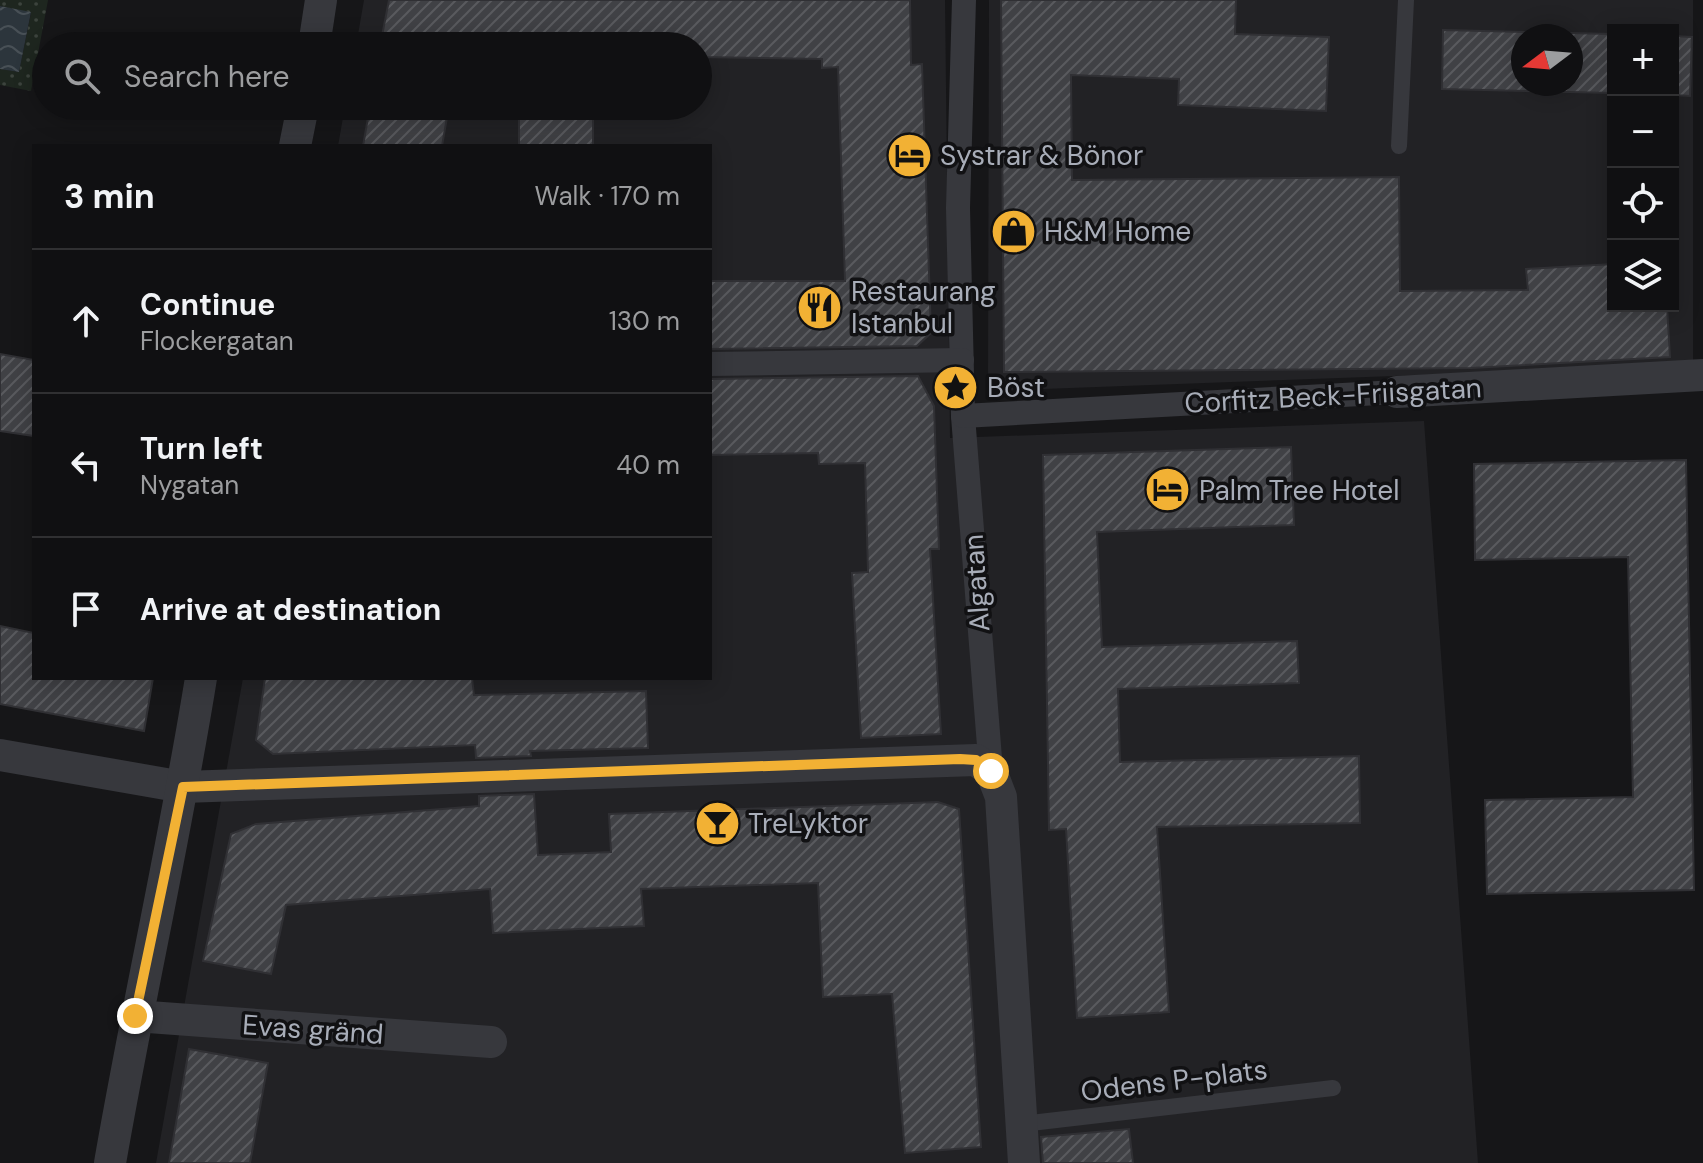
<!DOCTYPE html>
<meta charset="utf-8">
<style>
:root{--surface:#101012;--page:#19191b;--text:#f1f3f6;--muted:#9c9d9f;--line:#303032}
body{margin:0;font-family:"DM Sans",sans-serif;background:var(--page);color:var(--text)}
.controls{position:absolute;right:24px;top:24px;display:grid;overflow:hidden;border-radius:0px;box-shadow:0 4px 20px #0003}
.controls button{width:72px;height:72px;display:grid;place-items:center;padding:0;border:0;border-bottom:2px solid var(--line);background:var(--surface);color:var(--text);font:40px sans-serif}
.compass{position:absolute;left:1511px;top:24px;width:72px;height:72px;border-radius:50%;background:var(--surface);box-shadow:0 4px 20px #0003;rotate:254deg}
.stop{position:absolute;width:24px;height:24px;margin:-18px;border:6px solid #f2b134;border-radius:50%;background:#fff}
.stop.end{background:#f2b134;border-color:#fff;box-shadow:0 2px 8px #0008}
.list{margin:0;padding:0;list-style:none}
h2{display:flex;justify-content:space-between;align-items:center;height:104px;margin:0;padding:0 32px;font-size:34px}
h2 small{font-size:26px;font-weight:400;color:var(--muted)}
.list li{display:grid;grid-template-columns:52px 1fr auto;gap:24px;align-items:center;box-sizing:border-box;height:144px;padding:0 32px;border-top:2px solid var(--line)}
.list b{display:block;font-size:30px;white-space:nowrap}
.list p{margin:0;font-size:26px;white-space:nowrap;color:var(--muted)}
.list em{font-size:26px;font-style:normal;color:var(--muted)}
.icon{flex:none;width:44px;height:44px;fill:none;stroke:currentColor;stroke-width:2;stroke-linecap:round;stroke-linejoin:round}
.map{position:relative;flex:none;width:1703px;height:1163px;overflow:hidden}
.search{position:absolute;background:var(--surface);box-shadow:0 4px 20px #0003;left:32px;top:32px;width:680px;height:88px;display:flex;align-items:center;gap:20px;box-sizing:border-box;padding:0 28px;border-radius:44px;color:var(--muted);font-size:30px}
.panel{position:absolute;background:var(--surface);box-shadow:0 4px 20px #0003;left:32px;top:144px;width:680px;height:536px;border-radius:0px}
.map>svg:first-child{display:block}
.built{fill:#222225;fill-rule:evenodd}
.grass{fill:url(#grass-dots)}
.water{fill:url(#water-waves)}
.building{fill:url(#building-hatch);stroke:#303034;stroke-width:2;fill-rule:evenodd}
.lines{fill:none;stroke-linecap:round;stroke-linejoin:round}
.service{stroke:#37383d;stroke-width:16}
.pedestrian{stroke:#37383d;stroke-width:24}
.minor{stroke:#37383d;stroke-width:32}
.route{stroke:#f2b134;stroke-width:10}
.labels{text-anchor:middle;stroke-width:7;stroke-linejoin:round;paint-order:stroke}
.poi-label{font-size:28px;fill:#a8adb8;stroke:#111113;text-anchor:start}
.street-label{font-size:28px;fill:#a8adb8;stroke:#111113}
</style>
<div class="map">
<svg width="1703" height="1163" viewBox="0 0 1703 1163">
<defs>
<pattern id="grass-dots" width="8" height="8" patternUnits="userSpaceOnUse" patternTransform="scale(2)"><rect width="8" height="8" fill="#1e261f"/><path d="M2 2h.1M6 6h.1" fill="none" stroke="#3c433d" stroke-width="1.8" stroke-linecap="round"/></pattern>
<pattern id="water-waves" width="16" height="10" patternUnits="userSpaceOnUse" patternTransform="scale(2)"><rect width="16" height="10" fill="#2c353c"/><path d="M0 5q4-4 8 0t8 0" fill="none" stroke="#485056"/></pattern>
<pattern id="building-hatch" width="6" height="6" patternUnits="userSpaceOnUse" patternTransform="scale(2)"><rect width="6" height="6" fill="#404145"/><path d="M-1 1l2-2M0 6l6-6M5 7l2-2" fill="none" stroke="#595a5e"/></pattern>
</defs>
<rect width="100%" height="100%" fill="#161618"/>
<!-- built -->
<g class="built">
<path d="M 364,0 L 945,0 L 950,438 L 1424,421 L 1478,1163 L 156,1163 L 243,678 L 710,678 L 710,146 L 338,146 L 345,106 L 698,106 L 698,46 L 356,46 Z"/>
<path d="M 989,0 L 1693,0 L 1693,365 L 988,391 ZM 1613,30 L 1673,30 L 1673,306 L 1613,306 ZM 1523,36 L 1571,36 L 1571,84 L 1523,84 Z"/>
</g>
<!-- grass -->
<path class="grass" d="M 0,0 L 48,0 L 31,91 L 0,85 L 0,69 L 19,72 L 31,13 L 0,6 Z"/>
<!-- water -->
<path class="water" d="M 0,6 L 31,12 L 19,72 L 0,69 Z"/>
<!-- building -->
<g class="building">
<path d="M 389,0 L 910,0 L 911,65 L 922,64 L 931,333 L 917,346 L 710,349 L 710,281 L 845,281 L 838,67 L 822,68 L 822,59 L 698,57 L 698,46 L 380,46 Z"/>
<path d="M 1001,0 L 1236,0 L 1235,34 L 1329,37 L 1326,111 L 1178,105 L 1179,79 L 1071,75 L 1072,180 L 1399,177 L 1400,291 L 1528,290 L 1526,269 L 1613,264 L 1613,306 L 1667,306 L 1670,357 L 1471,368 L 1004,372 Z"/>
<path d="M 1443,30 L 1613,34 L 1613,93 L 1442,89 ZM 1523,36 L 1571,36 L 1571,84 L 1523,84 Z"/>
<path d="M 1673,36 L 1692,37 L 1690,96 L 1673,95 Z"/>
<path d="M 370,106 L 449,106 L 442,146 L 363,146 Z"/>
<rect x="519" y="106" width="74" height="40"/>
<path d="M 0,354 L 34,360 L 34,436 L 0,431 Z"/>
<path d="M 918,376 L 934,406 L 939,549 L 930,549 L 941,734 L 861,738 L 852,573 L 868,572 L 865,463 L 819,464 L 818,453 L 710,455 L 710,379 Z"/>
<path d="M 1291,447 L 1294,525 L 1097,532 L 1102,647 L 1297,641 L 1299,683 L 1118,689 L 1120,762 L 1359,756 L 1360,823 L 1157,827 L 1169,1012 L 1077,1018 L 1066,829 L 1049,830 L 1043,455 Z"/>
<path d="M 1686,460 L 1694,890 L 1487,894 L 1485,800 L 1633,797 L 1628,557 L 1475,560 L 1474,464 Z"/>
<path d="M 0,626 L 34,633 L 34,678 L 153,678 L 144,731 L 0,704 Z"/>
<path d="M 265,678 L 472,678 L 474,695 L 646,691 L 648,748 L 530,751 L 531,756 L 476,758 L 475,745 L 273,754 L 256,740 Z"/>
<path d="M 534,794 L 538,855 L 611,852 L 609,814 L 938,802 L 959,809 L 981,1147 L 905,1153 L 892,994 L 823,997 L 818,883 L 641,889 L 644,926 L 493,933 L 490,889 L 286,905 L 271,974 L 203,961 L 231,834 L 256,824 L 479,806 L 479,796 Z"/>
<path d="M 189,1049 L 268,1063 L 250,1163 L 169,1163 Z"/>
<path d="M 1129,1129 L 1133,1163 L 1043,1163 L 1041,1137 Z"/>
</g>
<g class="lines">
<!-- service -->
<g class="service">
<path d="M 1399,146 L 1406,0"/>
<path d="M 1022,1124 L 1333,1088"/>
</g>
<!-- pedestrian -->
<g class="pedestrian">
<path d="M 964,0 L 958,208 L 963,416 L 991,771"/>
<path d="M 710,364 L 962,360"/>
<path d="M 963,416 L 1397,392"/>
</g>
<!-- minor -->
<g class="minor">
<path d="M 314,46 L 321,0"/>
<path d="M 295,146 L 303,106"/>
<path d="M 1397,392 L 1703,375"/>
<path d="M 0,755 L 183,787 L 976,760 L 991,771 L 1001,797 L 1024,1163"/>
<path d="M 135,1016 L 491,1042"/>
<path d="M 110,1163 C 138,1001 175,840 201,678"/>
</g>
</g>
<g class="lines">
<!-- route -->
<path class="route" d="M 135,1016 L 183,787 L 960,759 L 976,760 L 991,771"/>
</g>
<!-- icons -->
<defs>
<symbol id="hotel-disc" viewBox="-11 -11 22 22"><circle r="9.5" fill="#f2b134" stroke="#111113"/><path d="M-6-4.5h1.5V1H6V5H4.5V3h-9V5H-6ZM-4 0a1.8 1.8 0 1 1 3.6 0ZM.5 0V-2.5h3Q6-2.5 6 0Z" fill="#111"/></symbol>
<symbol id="shop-disc" viewBox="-11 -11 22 22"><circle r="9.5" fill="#f2b134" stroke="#111113"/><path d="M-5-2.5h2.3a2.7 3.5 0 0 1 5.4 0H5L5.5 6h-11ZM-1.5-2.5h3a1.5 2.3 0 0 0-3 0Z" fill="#111"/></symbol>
<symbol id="restaurant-disc" viewBox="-11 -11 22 22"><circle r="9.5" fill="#f2b134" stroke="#111113"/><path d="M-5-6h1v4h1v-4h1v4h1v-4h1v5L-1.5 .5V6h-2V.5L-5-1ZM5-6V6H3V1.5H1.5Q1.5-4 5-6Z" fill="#111"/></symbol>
<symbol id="sight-disc" viewBox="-11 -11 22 22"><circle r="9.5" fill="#f2b134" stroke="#111113"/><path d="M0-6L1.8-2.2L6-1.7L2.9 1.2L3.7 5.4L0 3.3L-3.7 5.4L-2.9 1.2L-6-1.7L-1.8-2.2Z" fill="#111"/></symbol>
<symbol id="bar-disc" viewBox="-11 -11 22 22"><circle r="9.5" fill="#f2b134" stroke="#111113"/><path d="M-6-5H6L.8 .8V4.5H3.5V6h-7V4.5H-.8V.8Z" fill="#111"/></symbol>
</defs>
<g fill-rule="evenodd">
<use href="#hotel-disc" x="884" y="130" width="51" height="51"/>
<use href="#shop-disc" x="988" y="206" width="51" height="51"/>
<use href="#restaurant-disc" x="794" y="282" width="51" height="51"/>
<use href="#sight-disc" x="930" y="362" width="51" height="51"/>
<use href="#hotel-disc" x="1142" y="464" width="51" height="51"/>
<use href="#bar-disc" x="692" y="798" width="51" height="51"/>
</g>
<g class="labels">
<!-- poi labels -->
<g class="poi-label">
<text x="940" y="165">Systrar &amp; Bönor</text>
<text x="1044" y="241">H&amp;M Home</text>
<text x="851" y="301">Restaurang<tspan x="851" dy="32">Istanbul</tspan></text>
<text x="987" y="397">Böst</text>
<text x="1199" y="500">Palm Tree Hotel</text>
<text x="748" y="833">TreLyktor</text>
</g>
<!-- street labels -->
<g class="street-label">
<text transform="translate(1333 395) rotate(-3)" y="10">Corfitz Beck-Friisgatan</text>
<text transform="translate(976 583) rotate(-94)" y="10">Algatan</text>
<text transform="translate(313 1029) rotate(4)" y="10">Evas gränd</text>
<text transform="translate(1174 1080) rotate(-7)" y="10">Odens P-plats</text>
</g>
</g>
</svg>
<div class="controls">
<button>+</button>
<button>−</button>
<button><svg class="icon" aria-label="locate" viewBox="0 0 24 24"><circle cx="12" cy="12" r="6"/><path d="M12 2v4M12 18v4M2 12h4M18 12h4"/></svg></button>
<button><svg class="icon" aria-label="layers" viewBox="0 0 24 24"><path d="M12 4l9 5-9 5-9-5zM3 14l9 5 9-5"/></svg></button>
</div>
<svg class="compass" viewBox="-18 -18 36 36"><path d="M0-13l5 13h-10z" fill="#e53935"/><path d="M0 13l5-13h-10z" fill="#9c9d9f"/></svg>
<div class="stop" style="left:991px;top:771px"></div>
<div class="stop end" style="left:135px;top:1016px"></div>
<div class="search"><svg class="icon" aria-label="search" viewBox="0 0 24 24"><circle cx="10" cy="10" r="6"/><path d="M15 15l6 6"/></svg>Search here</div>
<section class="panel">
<h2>3 min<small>Walk · 170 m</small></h2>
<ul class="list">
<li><svg class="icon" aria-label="ahead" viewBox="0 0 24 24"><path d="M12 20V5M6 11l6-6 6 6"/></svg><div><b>Continue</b><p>Flockergatan</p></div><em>130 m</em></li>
<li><svg class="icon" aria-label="left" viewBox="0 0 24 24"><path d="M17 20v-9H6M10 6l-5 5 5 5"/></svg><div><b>Turn left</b><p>Nygatan</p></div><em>40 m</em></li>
<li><svg class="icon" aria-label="arrive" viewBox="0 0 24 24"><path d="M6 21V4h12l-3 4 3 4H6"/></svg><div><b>Arrive at destination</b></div></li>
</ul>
</section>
</div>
